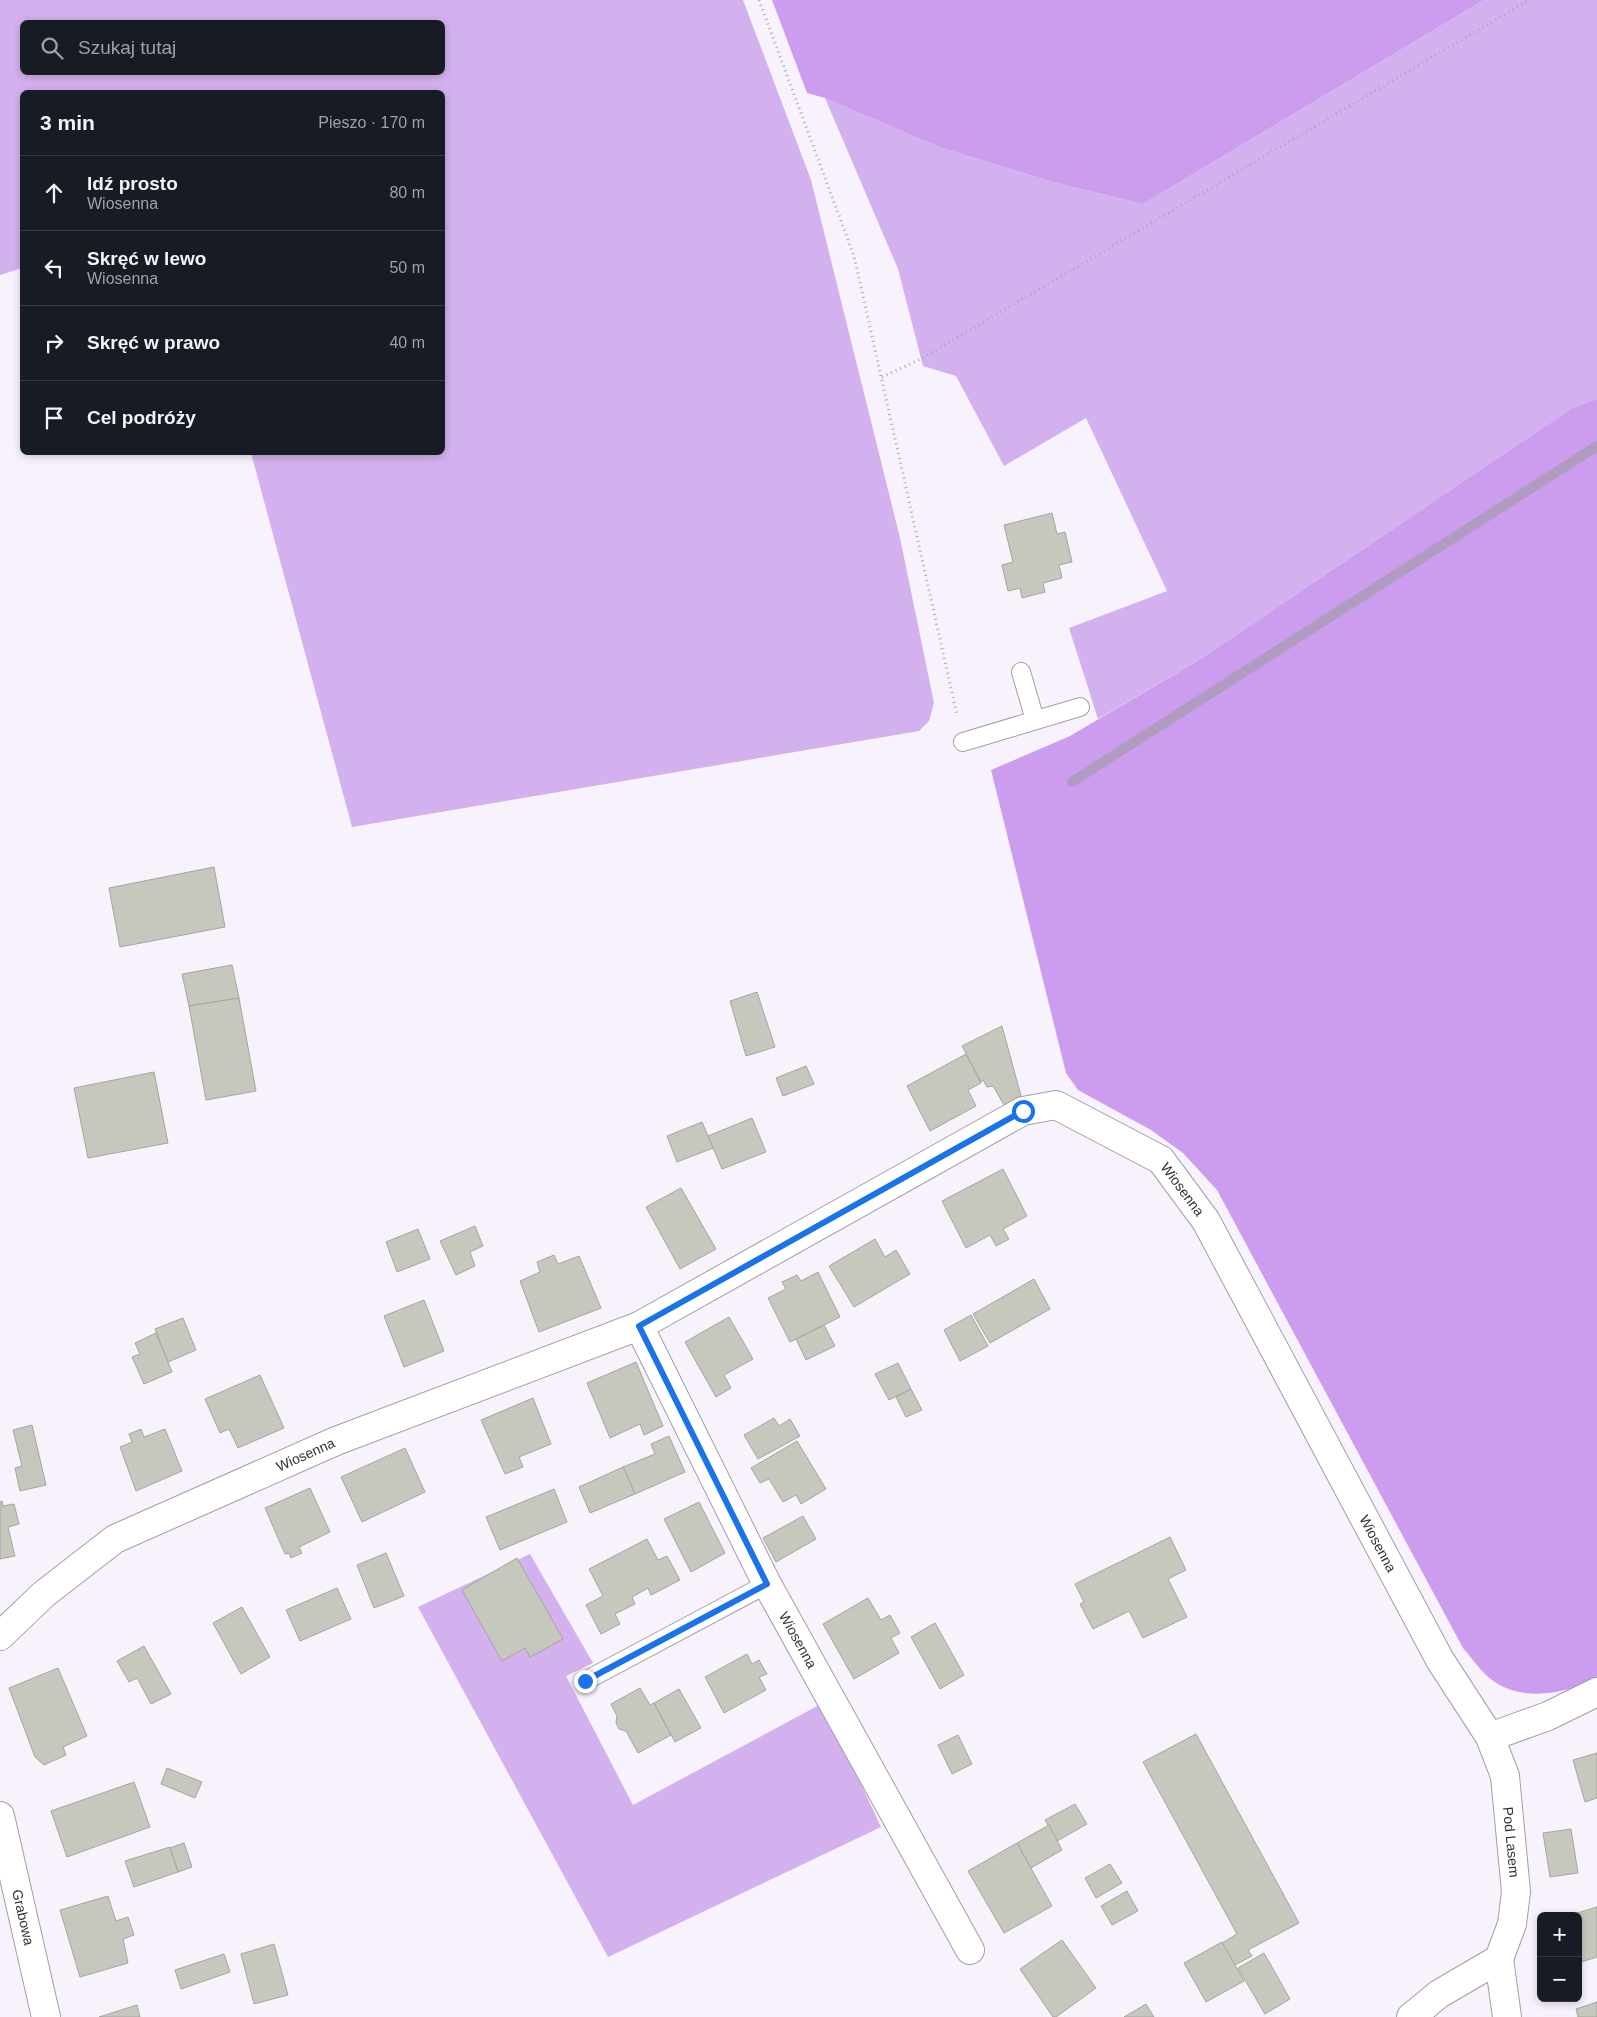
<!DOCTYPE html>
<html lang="pl">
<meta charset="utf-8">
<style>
:root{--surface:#171b24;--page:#20242c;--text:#f1f3f6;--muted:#9ea1a6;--line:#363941}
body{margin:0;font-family:Helvetica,sans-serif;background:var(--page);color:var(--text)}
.controls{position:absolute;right:15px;bottom:15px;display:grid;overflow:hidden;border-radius:8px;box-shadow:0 2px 8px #0003}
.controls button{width:45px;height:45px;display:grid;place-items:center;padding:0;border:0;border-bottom:1px solid var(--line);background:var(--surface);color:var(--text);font:25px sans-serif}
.stop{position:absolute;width:15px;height:15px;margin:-11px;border:4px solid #1a73e8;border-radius:50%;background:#fff}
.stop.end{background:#1a73e8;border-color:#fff;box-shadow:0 1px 5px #0008}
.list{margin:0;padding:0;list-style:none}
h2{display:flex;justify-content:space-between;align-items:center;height:65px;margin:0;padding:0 20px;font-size:21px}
h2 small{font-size:16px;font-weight:400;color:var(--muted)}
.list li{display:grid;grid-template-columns:32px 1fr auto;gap:15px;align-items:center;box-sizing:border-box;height:75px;padding:0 20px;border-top:1px solid var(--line)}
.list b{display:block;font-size:19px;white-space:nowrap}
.list p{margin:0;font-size:16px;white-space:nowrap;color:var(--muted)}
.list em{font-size:16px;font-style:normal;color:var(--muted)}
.icon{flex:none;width:28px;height:28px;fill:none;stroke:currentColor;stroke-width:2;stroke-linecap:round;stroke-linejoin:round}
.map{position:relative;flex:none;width:1597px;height:2017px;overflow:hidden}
.search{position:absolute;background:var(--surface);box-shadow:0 2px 8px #0003;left:20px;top:20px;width:425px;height:55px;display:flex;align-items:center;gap:12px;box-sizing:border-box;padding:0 18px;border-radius:8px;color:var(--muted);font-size:19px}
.panel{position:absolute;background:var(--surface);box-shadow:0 2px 8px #0003;left:20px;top:90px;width:425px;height:365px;border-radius:8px}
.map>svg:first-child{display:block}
.green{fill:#d3b0ee;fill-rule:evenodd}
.forest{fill:#cc9dee}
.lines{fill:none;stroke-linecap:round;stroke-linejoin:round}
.stream{stroke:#b09cc0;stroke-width:10}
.building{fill:#c6c7bd;stroke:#a5a69c}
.service-casing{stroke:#a39ea7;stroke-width:20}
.minor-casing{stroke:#a39ea7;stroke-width:30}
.path{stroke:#aca9af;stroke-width:3;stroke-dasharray:1 4;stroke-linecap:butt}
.service{stroke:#fff;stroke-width:18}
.minor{stroke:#fff;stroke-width:28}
.route{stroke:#1a73e8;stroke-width:6}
.labels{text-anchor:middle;stroke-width:5;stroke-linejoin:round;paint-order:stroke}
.street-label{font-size:14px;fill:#323033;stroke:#f7f2fb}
</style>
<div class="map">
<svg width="1597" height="2017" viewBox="0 0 1597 2017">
<rect width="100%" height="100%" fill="#f7f2fb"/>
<!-- green -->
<g class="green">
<path d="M 0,0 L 743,0 L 811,180 L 900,538 L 934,703 L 929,721 L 919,731 L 352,827 L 251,453 L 442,452 L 442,92 L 22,92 L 22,268 L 0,275 ZM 442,22 L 442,72 L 22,72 L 22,22 Z"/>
<path d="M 1484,0 L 1597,0 L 1597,399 L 1572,408 L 1199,660 L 1098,719 L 1069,628 L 1167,591 L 1086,418 L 1004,466 L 956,376 L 923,366 L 898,269 L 825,98 L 939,147 L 1056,183 L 1143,204 Z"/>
<path d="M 530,1554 L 593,1663 L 566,1676 L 633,1805 L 823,1703 L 881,1827 L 608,1957 L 418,1607 Z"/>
</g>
<!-- forest -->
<g class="forest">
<path d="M 772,0 L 1484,0 L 1143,204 L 1056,183 L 939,147 L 825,98 L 807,93 Z"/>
<path d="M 1597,399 L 1597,1678 C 1564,1695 1515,1704 1485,1674 C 1477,1666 1470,1656 1463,1648 L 1217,1190 L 1183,1153 L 1151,1130 L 1078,1090 L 1066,1073 L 991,770 L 1070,736 L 1199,660 L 1572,408 Z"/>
</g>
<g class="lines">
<!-- stream -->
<path class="stream" d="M 1072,782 L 1597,446"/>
</g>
<!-- building -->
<g class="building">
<path d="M 1052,513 L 1057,534 L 1065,532 L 1072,562 L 1059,565 L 1062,578 L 1043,583 L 1045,592 L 1022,598 L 1020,588 L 1008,591 L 1002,565 L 1013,562 L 1004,525 Z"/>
<path d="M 214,867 L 225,927 L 120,947 L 109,888 Z"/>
<path d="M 232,965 L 239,998 L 189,1006 L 182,974 Z"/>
<path d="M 757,992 L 775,1047 L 746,1056 L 730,1001 Z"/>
<path d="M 239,998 L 256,1091 L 206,1100 L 189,1006 Z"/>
<path d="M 1002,1026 L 1021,1096 L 1004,1105 L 993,1086 L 987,1087 L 983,1080 L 981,1082 L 962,1046 Z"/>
<path d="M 966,1054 L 981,1083 L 968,1090 L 976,1106 L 930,1131 L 907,1086 Z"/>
<path d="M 806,1066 L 814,1084 L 783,1096 L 776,1078 Z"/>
<path d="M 154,1072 L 168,1143 L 88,1158 L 74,1088 Z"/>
<path d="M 752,1118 L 766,1152 L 722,1169 L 708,1136 Z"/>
<path d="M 702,1122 L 713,1148 L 677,1162 L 667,1136 Z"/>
<path d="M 1003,1169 L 1027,1216 L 1003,1229 L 1009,1239 L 996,1246 L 990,1235 L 966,1248 L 942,1201 Z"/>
<path d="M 681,1188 L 716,1249 L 680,1269 L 646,1207 Z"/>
<path d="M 475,1226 L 483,1246 L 470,1252 L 475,1266 L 456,1275 L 440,1241 Z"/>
<path d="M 418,1229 L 430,1259 L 397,1272 L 386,1242 Z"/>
<path d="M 875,1239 L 885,1257 L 896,1250 L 910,1274 L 854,1307 L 829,1266 Z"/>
<path d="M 554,1255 L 558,1264 L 579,1256 L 601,1308 L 539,1332 L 520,1281 L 540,1272 L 537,1262 Z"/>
<path d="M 818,1272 L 840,1317 L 790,1342 L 768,1298 L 786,1289 L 782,1282 L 797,1275 L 801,1281 Z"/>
<path d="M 1034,1279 L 1050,1309 L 990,1343 L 973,1314 Z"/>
<path d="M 424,1300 L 444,1351 L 404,1367 L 384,1316 Z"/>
<path d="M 971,1315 L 988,1346 L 960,1361 L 944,1330 Z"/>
<path d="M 729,1317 L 753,1359 L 724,1375 L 731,1388 L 716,1397 L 685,1342 Z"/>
<path d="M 183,1318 L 196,1350 L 168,1362 L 155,1329 Z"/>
<path d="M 824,1325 L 835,1346 L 806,1360 L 796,1339 Z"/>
<path d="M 156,1333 L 172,1372 L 144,1384 L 132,1357 L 140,1354 L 135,1343 Z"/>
<path d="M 636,1362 L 663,1426 L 644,1435 L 640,1424 L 610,1438 L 587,1383 Z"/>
<path d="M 898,1363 L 911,1389 L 889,1400 L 875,1374 Z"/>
<path d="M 260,1375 L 284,1428 L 238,1448 L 229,1429 L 220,1433 L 205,1399 Z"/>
<path d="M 911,1389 L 922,1410 L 906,1417 L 896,1397 Z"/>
<path d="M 533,1398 L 551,1444 L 519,1457 L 523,1467 L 505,1474 L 481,1420 Z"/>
<path d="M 774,1418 L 779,1426 L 790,1419 L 800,1436 L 758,1459 L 744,1435 Z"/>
<path d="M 32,1425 L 46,1485 L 20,1491 L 15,1468 L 22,1466 L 13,1430 Z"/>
<path d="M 141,1429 L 144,1437 L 165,1429 L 182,1471 L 136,1491 L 120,1447 L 132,1442 L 129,1434 Z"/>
<path d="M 669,1436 L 685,1472 L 635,1494 L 623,1467 L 655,1454 L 651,1444 Z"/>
<path d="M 797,1441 L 826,1489 L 801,1504 L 796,1495 L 783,1502 L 769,1479 L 760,1483 L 751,1468 Z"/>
<path d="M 405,1448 L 425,1492 L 362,1522 L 341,1477 Z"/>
<path d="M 623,1467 L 635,1494 L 590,1513 L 579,1487 Z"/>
<path d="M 310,1488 L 330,1532 L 299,1547 L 302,1553 L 291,1558 L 289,1553 L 285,1554 L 265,1508 Z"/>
<path d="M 554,1489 L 567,1522 L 500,1550 L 486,1517 Z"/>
<path d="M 2,1501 L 3,1506 L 14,1504 L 19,1524 L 8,1527 L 15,1556 L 0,1559 L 0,1502 Z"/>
<path d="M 699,1502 L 725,1553 L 691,1572 L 664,1519 Z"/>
<path d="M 803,1516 L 816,1539 L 776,1562 L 763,1538 Z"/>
<path d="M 1170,1537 L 1186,1570 L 1168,1579 L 1187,1617 L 1143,1638 L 1129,1611 L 1093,1629 L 1080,1604 L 1084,1602 L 1075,1584 Z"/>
<path d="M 647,1539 L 658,1560 L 667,1556 L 680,1580 L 651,1595 L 648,1588 L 632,1597 L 635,1604 L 615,1614 L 620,1624 L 601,1634 L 586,1605 L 603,1596 L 589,1569 Z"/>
<path d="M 386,1553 L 404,1596 L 374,1608 L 357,1565 Z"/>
<path d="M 517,1558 L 563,1639 L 530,1657 L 525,1648 L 502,1661 L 462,1590 Z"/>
<path d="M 337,1588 L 351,1619 L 300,1641 L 286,1610 Z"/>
<path d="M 868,1598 L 881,1620 L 890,1615 L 900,1633 L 891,1638 L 899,1653 L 854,1679 L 823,1624 Z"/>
<path d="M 242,1607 L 270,1657 L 241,1674 L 213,1623 Z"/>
<path d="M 935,1623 L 964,1675 L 940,1689 L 911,1637 Z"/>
<path d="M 144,1646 L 171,1694 L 151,1704 L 137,1678 L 129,1682 L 117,1661 Z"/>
<path d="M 747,1654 L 752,1664 L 759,1660 L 767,1674 L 759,1677 L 766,1690 L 724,1713 L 705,1677 Z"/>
<path d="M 58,1668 L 87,1736 L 63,1747 L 66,1755 L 44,1765 L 35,1757 L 9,1688 Z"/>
<path d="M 640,1688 L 650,1705 L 654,1703 L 671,1735 L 638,1753 L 626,1731 L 619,1729 L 616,1723 L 617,1716 L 611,1704 Z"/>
<path d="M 679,1689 L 701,1728 L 675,1742 L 654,1703 Z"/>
<path d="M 1196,1734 L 1299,1923 L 1248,1950 L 1252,1956 L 1235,1965 L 1222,1943 L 1237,1934 L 1143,1762 Z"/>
<path d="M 958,1735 L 972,1764 L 952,1774 L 938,1745 Z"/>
<path d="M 1597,1753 L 1597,1798 L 1585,1802 L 1573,1760 Z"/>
<path d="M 167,1768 L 202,1782 L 195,1798 L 161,1784 Z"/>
<path d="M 134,1782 L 150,1827 L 67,1857 L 51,1811 Z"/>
<path d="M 1075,1804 L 1087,1824 L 1057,1841 L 1045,1820 Z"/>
<path d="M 1049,1825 L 1062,1850 L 1031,1868 L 1017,1843 Z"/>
<path d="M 1571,1829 L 1578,1873 L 1550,1877 L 1543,1833 Z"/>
<path d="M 184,1843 L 192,1867 L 178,1872 L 170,1848 Z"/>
<path d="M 1017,1843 L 1052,1906 L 1004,1933 L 968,1871 Z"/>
<path d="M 170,1847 L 178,1872 L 134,1887 L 125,1861 Z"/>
<path d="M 1110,1864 L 1122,1883 L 1096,1898 L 1085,1878 Z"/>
<path d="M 1127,1891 L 1138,1911 L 1112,1925 L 1101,1906 Z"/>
<path d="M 108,1896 L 116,1921 L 128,1917 L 134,1935 L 123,1939 L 128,1963 L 80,1977 L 60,1910 Z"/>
<path d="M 1597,1907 L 1597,1957 L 1578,1963 L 1578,1916 L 1567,1916 Z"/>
<path d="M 1062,1940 L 1096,1988 L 1056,2017 L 1053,2017 L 1020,1969 Z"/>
<path d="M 1222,1942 L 1244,1981 L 1206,2002 L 1184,1963 Z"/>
<path d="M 274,1944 L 288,1995 L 254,2004 L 241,1954 Z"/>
<path d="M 1264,1953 L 1290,1999 L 1265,2014 L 1238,1968 Z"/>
<path d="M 224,1954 L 230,1972 L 181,1989 L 175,1970 Z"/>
<path d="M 1597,2002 L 1597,2017 L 1578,2017 L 1576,2009 Z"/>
<path d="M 1146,2004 L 1154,2017 L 1124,2017 Z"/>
<path d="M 137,2005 L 140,2017 L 99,2017 Z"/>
</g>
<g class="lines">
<defs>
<g id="service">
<path d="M 1021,672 L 1035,720"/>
<path d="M 963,742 L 1080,707"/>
<path d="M 585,1681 L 767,1584"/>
</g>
<g id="minor">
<path id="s1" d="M 639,1326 L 767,1584 L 970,1950"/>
<path id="s2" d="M 0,1636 L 44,1594 L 115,1539 L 336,1441 L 639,1326 L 1023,1111 L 1056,1105 L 1161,1160 L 1206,1221 L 1440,1660 L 1490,1737 L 1505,1776 L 1516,1892 L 1512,1924 L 1499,1959 L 1439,1994 L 1411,2017"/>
<path d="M 1490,1737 L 1548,1716 L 1597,1692"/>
<path id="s3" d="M 0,1816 L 46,2017"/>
<path d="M 1499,1959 L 1507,2017"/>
</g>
</defs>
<!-- service casing -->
<use href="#service" class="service-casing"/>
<!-- minor casing -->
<use href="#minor" class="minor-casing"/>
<!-- path -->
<g class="path">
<path d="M 759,0 L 854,256 L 957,715"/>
<path d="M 882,377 L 921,359 L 1529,0"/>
</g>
<!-- service -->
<use href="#service" class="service"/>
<!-- minor -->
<use href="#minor" class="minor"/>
</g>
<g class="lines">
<!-- route -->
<path class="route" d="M 585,1681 L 767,1584 L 639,1326 L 1023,1111"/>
</g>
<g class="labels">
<!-- street labels -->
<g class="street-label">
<text dy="5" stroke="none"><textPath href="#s2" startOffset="1345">Wiosenna</textPath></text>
<text dy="5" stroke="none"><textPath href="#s2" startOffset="359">Wiosenna</textPath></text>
<text dy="5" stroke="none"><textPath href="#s2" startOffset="1750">Wiosenna</textPath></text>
<text dy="5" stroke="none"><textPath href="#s1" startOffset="352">Wiosenna</textPath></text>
<text dy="5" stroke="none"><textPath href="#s2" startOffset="2082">Pod Lasem</textPath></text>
<text dy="5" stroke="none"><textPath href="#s3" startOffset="104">Grabowa</textPath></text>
</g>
</g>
</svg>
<div class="controls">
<button>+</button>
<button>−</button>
</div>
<div class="stop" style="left:1023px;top:1111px"></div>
<div class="stop end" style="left:585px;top:1681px"></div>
<div class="search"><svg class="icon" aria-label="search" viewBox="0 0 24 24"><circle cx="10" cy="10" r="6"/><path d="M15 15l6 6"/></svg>Szukaj tutaj</div>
<section class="panel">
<h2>3 min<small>Pieszo · 170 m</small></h2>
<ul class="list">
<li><svg class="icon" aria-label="ahead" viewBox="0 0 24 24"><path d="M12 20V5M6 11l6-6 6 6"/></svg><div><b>Idź prosto</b><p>Wiosenna</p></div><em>80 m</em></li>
<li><svg class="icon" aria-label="left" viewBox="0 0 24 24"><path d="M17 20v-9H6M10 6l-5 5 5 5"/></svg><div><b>Skręć w lewo</b><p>Wiosenna</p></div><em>50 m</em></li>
<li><svg class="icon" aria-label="right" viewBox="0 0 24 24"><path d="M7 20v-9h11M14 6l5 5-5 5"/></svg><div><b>Skręć w prawo</b></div><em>40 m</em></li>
<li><svg class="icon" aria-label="arrive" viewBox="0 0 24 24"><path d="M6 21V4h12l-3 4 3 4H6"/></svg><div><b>Cel podróży</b></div></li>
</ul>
</section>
</div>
